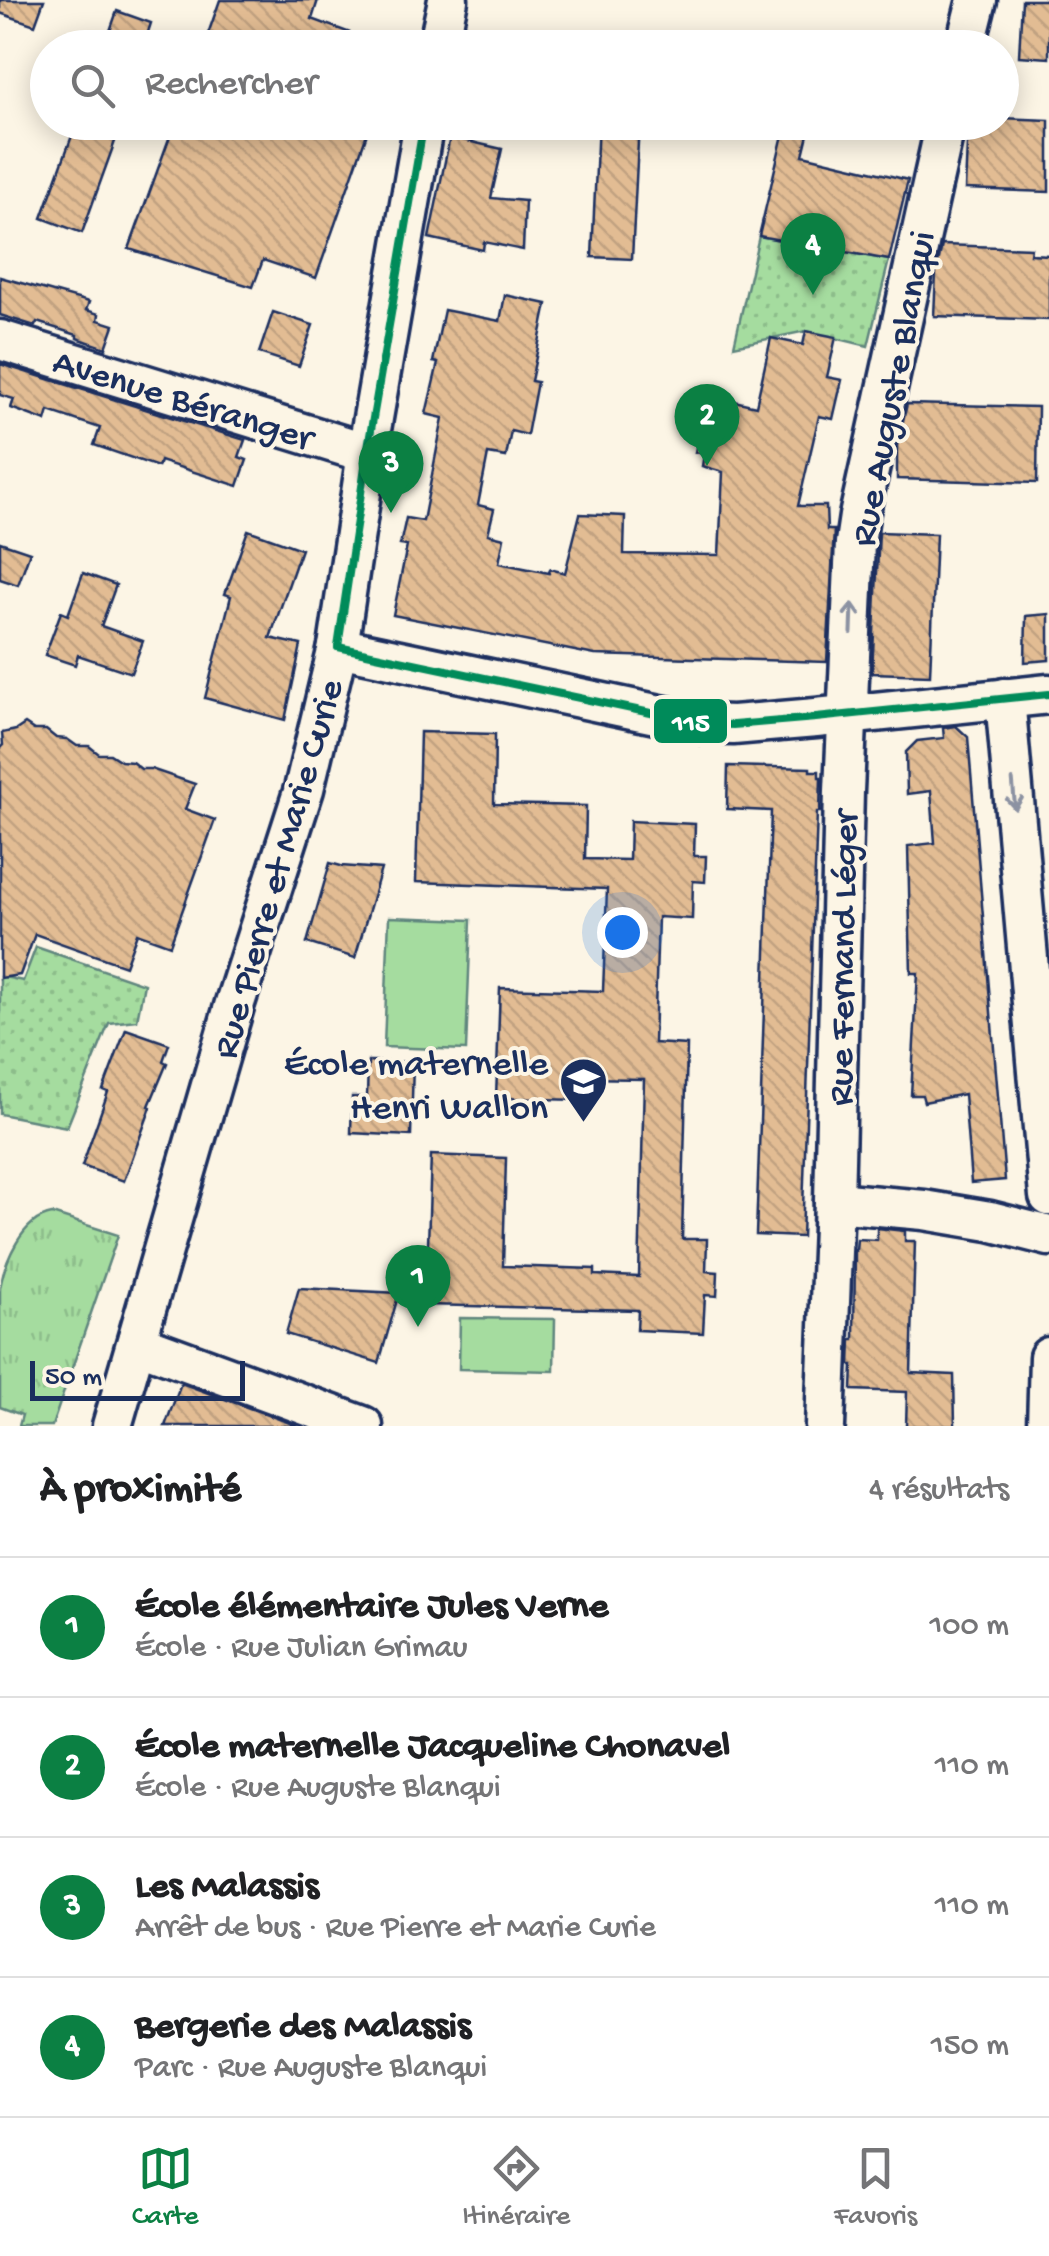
<!DOCTYPE html>
<html lang="fr">
<meta charset="utf-8">
<style>
:root{--surface:#fff;--page:#f6f6f6;--text:#202124;--muted:#757577;--line:#e0e0e0;--accent:#0b8043}
body{margin:0;font-family:"Gochi Hand",sans-serif;background:var(--page);color:var(--text)}
.scale{position:absolute;left:30px;bottom:25px;width:215px;box-sizing:border-box;padding-left:10px;border:5px solid #1b2f5e;border-top:0;font-size:28px;line-height:35px;white-space:nowrap;color:#1b2f5e;-webkit-text-stroke:8px #fcf5e5;paint-order:stroke}
.you{position:absolute;left:622px;top:932px;width:35px;height:35px;margin:-25px;border:8px solid #fff;border-radius:50%;background:#1a73e8;box-shadow:0 0 0 15px #1a73e833}
.badge{display:grid;place-items:center;width:65px;height:65px;border-radius:50%;background:var(--accent);color:#fff;font-size:32px;font-weight:700}
.pin{position:absolute;translate:-50% -82px;filter:drop-shadow(0 2px 5px #0008)}
.pin::after{content:'';position:absolute;top:52px;width:35px;height:30px;background:inherit;clip-path:polygon(0 0,100% 0,50% 100%)}
.list{margin:0;padding:0;list-style:none}
h2{display:flex;justify-content:space-between;align-items:center;height:130px;margin:0;padding:0 40px;font-size:42px}
h2 small{font-size:32px;font-weight:400;color:var(--muted)}
.list li{display:grid;grid-template-columns:65px 1fr auto;gap:30px;align-items:center;box-sizing:border-box;height:140px;padding:0 40px;border-top:2px solid var(--line)}
.list b{display:block;font-size:38px;white-space:nowrap}
.list p{margin:0;font-size:32px;white-space:nowrap;color:var(--muted)}
.list em{font-size:32px;font-style:normal;color:var(--muted)}
.icon{flex:none;width:55px;height:55px;fill:none;stroke:currentColor;stroke-width:2;stroke-linecap:round;stroke-linejoin:round}
.map{position:relative;flex:none;width:1049px;height:1426px;overflow:hidden}
.search{position:absolute;background:var(--surface);box-shadow:0 5px 25px #0003;left:30px;right:30px;top:30px;height:110px;display:flex;align-items:center;gap:25px;box-sizing:border-box;padding:0 35px;border-radius:55px;color:var(--muted);font-size:38px}
.sheet{height:690px;background:var(--surface)}
nav{display:flex;justify-content:space-around;align-items:center;box-sizing:border-box;height:140px;border-top:2px solid var(--line);background:var(--surface);font-size:28px;color:var(--muted)}
nav a{display:grid;justify-items:center;gap:5px}
nav .on{color:var(--accent)}
.map>svg:first-child{display:block}
.grass{fill:url(#grass-tufts);stroke:#60867e;stroke-width:2.5}
.park{fill:url(#park-dots);stroke:#60867e;stroke-width:2.5}
.pitch{fill:#a5dc9f;stroke:#60867e;stroke-width:2.5}
.building{fill:url(#building-back-hatch);stroke:#1b2f5e;stroke-width:2.5}
.lines{fill:none;stroke-linecap:round;stroke-linejoin:round}
.minor-casing{stroke:#1b2f5e;stroke-width:45}
.minor{stroke:#fcf5e5;stroke-width:38}
.bus-1-casing{stroke:#fcf5e5;stroke-width:15}
.bus-1{stroke:#008b5a;stroke-width:8}
.oneway{stroke:#8c92a2}
.labels{text-anchor:middle;stroke-width:8;stroke-linejoin:round;paint-order:stroke}
.street-label{font-size:38px;fill:#1b2f5e;stroke:#fcf5e5}
.poi-label{font-size:38px;fill:#1b2f5e;stroke:#fcf5e5;text-anchor:end}
.line-badge{stroke:#fcf5e5;stroke-width:4}
.badge-label{font-size:28px;text-anchor:middle;font-weight:bold;fill:#fff}
</style>
<div class="map">
<svg width="1049" height="1426" viewBox="0 0 1049 1426">
<defs>
<pattern id="grass-tufts" width="24" height="20" patternUnits="userSpaceOnUse" patternTransform="scale(2.5)"><rect width="24" height="20" fill="#a5dc9f"/><path d="M3 7l-1-3M5 7V3M7 7l1-3M15 17l-1-3M17 17v-4M19 17l1-3" fill="none" stroke="#8dbd8b"/></pattern>
<pattern id="park-dots" width="8" height="8" patternUnits="userSpaceOnUse" patternTransform="scale(2.5)"><rect width="8" height="8" fill="#a5dc9f"/><path d="M2 2h.1M6 6h.1" fill="none" stroke="#8dbd8b" stroke-width="1.8" stroke-linecap="round"/></pattern>
<pattern id="building-back-hatch" width="6" height="6" patternUnits="userSpaceOnUse" patternTransform="scale(2.5)"><rect width="6" height="6" fill="#e2bc93"/><path d="M-1 5l2 2M0 0l6 6M5-1l2 2" fill="none" stroke="#c1a281"/></pattern>
</defs>
<rect width="100%" height="100%" fill="#fcf5e5"/>
<filter id="ink" filterUnits="userSpaceOnUse"><feTurbulence type="fractalNoise" baseFrequency=".01" numOctaves="2"/><feDisplacementMap in="SourceGraphic" scale="20" xChannelSelector="R" yChannelSelector="G"/><feConvolveMatrix kernelMatrix="1 2 1 2 8 2 1 2 1" color-interpolation-filters="sRGB"/></filter>
<g filter="url(#ink)">
<!-- grass -->
<path class="grass" d="M 52,1214 L 118,1235 L 52,1426 L 19,1426 L 22,1415 L 0,1407 C 0,1381 0,1354 0,1328 C 0,1315 0,1300 0,1288 C 5,1261 22,1219 52,1214 Z"/>
<!-- park -->
<g class="park">
<path d="M 759,236 L 889,260 L 868,346 L 806,331 L 734,346 Z"/>
<path d="M 36,947 L 144,984 L 137,1020 L 109,1023 L 67,1127 L 0,1114 L 0,976 L 23,981 Z"/>
</g>
<!-- pitch -->
<g class="pitch">
<path d="M 389,917 L 471,920 L 466,1050 L 384,1047 Z"/>
<path d="M 460,1318 L 555,1319 L 554,1371 L 459,1369 Z"/>
</g>
<!-- building -->
<g class="building">
<path d="M 0,0 L 44,0 L 35,25 L 0,13 Z"/>
<path d="M 220,0 L 318,0 L 312,19 L 383,45 L 382,48 L 203,48 Z"/>
<path d="M 1022,0 L 1049,0 L 1049,58 L 1019,56 Z"/>
<path d="M 117,11 L 151,23 L 143,48 L 104,48 Z"/>
<path d="M 1002,118 L 1049,120 L 1049,192 L 965,189 L 968,122 L 1002,122 Z"/>
<path d="M 77,122 L 122,122 L 82,233 L 42,218 Z"/>
<path d="M 175,122 L 371,122 L 316,278 L 263,260 L 253,287 L 129,249 Z"/>
<path d="M 598,122 L 639,122 L 632,259 L 592,257 Z"/>
<path d="M 786,122 L 811,122 L 803,155 L 908,180 L 889,260 L 759,236 Z"/>
<path d="M 450,137 L 502,149 L 491,198 L 525,201 L 523,250 L 484,242 L 483,250 L 429,238 Z"/>
<path d="M 942,245 L 1031,248 L 1030,254 L 1049,255 L 1049,320 L 934,316 L 936,273 Z"/>
<path d="M 0,277 L 89,302 L 86,310 L 99,314 L 98,320 L 114,325 L 106,348 L 77,338 L 77,335 L 37,322 L 35,326 L 0,315 Z"/>
<path d="M 505,295 L 547,304 L 531,381 L 537,382 L 527,435 L 511,431 L 506,457 L 488,454 L 478,505 L 494,509 L 488,534 L 504,538 L 499,563 L 549,573 L 550,569 L 565,573 L 580,514 L 625,516 L 624,554 L 719,555 L 723,472 L 702,466 L 704,454 L 695,452 L 708,395 L 756,406 L 771,338 L 803,345 L 806,331 L 836,337 L 827,377 L 842,380 L 833,419 L 819,416 L 798,506 L 826,506 L 827,530 L 834,530 L 827,662 L 595,655 L 393,615 L 407,546 L 400,545 L 406,518 L 423,521 L 443,418 L 426,414 L 438,363 L 433,362 L 444,310 L 500,321 Z"/>
<path d="M 273,312 L 313,325 L 299,366 L 259,353 Z"/>
<path d="M 0,364 L 245,440 L 239,457 L 247,460 L 238,486 L 160,461 L 158,467 L 94,445 L 100,428 L 49,411 L 46,421 L 11,408 L 14,399 L 0,395 Z"/>
<path d="M 907,404 L 1038,407 L 1037,483 L 897,479 L 897,446 Z"/>
<path d="M 248,530 L 301,549 L 270,638 L 301,645 L 285,720 L 205,698 L 231,596 L 225,594 Z"/>
<path d="M 879,532 L 936,534 L 930,675 L 872,673 Z"/>
<path d="M 0,542 L 30,552 L 18,585 L 0,579 Z"/>
<path d="M 83,573 L 116,585 L 101,626 L 143,641 L 131,673 L 78,655 L 75,665 L 45,655 L 61,612 L 68,615 Z"/>
<path d="M 1049,614 L 1049,660 L 1025,662 L 1026,616 Z"/>
<path d="M 25,724 L 34,730 L 46,730 L 56,738 L 67,739 L 77,746 L 89,746 L 99,754 L 110,754 L 121,761 L 132,762 L 141,769 L 151,769 L 195,784 L 185,809 L 215,820 L 170,945 L 137,933 L 125,966 L 35,934 L 20,975 L 0,978 L 0,748 L 3,745 L 2,733 L 16,730 Z"/>
<path d="M 956,726 L 968,737 L 1005,1180 L 971,1183 L 964,1094 L 924,1102 L 922,1095 L 911,1095 L 918,973 L 911,973 L 908,846 L 935,843 L 931,791 L 907,794 L 906,752 L 917,741 L 944,738 L 943,728 Z"/>
<path d="M 420,732 L 495,734 L 494,804 L 586,806 L 585,859 L 629,860 L 630,821 L 695,824 L 694,856 L 706,856 L 705,882 L 693,881 L 692,919 L 658,917 L 654,1043 L 687,1045 L 682,1239 L 707,1239 L 706,1271 L 718,1272 L 717,1296 L 705,1295 L 703,1333 L 637,1330 L 638,1310 L 426,1305 L 431,1155 L 506,1158 L 503,1266 L 595,1269 L 595,1275 L 639,1277 L 644,1079 L 581,1078 L 580,1100 L 496,1098 L 500,988 L 603,991 L 607,889 L 416,882 Z"/>
<path d="M 728,766 L 810,768 L 810,771 L 819,771 L 819,777 L 821,777 L 820,812 L 817,812 L 802,1237 L 756,1235 L 771,811 L 727,809 Z"/>
<path d="M 330,863 L 341,866 L 381,869 L 355,958 L 307,943 Z"/>
<path d="M 126,1029 L 169,1044 L 163,1061 L 167,1063 L 149,1106 L 151,1107 L 124,1181 L 82,1166 L 108,1092 L 103,1090 Z"/>
<path d="M 368,1061 L 413,1062 L 411,1136 L 351,1133 L 352,1097 L 367,1097 Z"/>
<path d="M 877,1228 L 905,1231 L 905,1241 L 915,1241 L 911,1373 L 954,1375 L 955,1426 L 906,1426 L 907,1392 L 852,1390 L 853,1365 L 850,1365 L 851,1339 L 854,1339 L 855,1250 L 856,1250 L 857,1239 L 877,1240 Z"/>
<path d="M 299,1288 L 399,1293 L 379,1363 L 286,1334 Z"/>
<path d="M 181,1383 L 233,1402 L 298,1426 L 165,1426 Z"/>
</g>
<g class="lines">
<defs>
<g id="minor">
<path d="M 438,48 L 448,0"/>
<path d="M 965,48 L 977,0"/>
<path d="M 0,340 L 367,453"/>
<path d="M 338,647 L 703,724 L 733,725 L 816,718 L 1049,694"/>
<path d="M 1005,698 L 1049,1196"/>
<path d="M 834,1202 L 924,1210 L 990,1221 L 1049,1236"/>
<path d="M 137,1343 L 363,1426"/>
<path d="M 112,1426 L 235,1003 L 304,789 L 338,647 L 367,453 L 424,122"/>
<path d="M 825,1426 L 834,1202 L 844,791 L 855,543 L 859,516 L 946,122"/>
<path d="M 1047,1426 L 1049,1357"/>
</g>
</defs>
<!-- minor casing -->
<use href="#minor" class="minor-casing"/>
<!-- minor -->
<use href="#minor" class="minor"/>
<defs>
<g id="bus-1">
<path d="M 338,647 L 703,724 L 733,725 L 816,718 L 1049,694"/>
<path d="M 338,647 L 367,453 L 424,122"/>
</g>
</defs>
<!-- bus-1 casing -->
<use href="#bus-1" class="bus-1-casing"/>
<!-- bus-1 -->
<use href="#bus-1" class="bus-1"/>
</g>
<!-- one-way arrows -->
<defs><path id="oneway-shaft" d="M-6 0H5M1.5-3L5.5 0L1.5 3" fill="none" stroke-width="1.6" stroke-linecap="round" stroke-linejoin="round" transform="scale(2.5)"/></defs>
<g class="oneway">
<use href="#oneway-shaft" transform="translate(852 618) rotate(-88)"/>
<use href="#oneway-shaft" transform="translate(1014 795) rotate(85)"/>
</g>
</g>
<!-- icons -->
<defs>
<symbol id="school-pin" viewBox="-11 -11 22 30"><path d="M0 17L-7.5 6A9.5 9.5 0 1 1 7.5 6Z" fill="#1b2f5e" stroke="#fcf5e5"/><path d="M0-5L7-2L0 1L-7-2ZM-4 1L0 2.5L4 1V4Q0 6-4 4Z" fill="#fff"/></symbol>
</defs>
<g fill-rule="evenodd">
<use href="#school-pin" x="556" y="1054" width="55" height="75"/>
</g>
<g class="labels">
<!-- street labels -->
<g class="street-label">
<text transform="translate(890 388) rotate(-79)" y="13">Rue Auguste Blanqui</text>
<text transform="translate(184 397) rotate(17)" y="13">Avenue Béranger</text>
<text transform="translate(275 868) rotate(-74)" y="13">Rue Pierre et Marie Curie</text>
<text transform="translate(840 958) rotate(-89)" y="13">Rue Fernand Léger</text>
</g>
<!-- poi labels -->
<g class="poi-label">
<text x="548" y="1073">École maternelle<tspan x="548" dy="44">Henri Wallon</tspan></text>
</g>
</g>
<rect class="line-badge" x="652" y="697" width="77" height="48" rx="10" fill="#008b5a"/>
<g class="badge-label">
<text x="691" y="731">115</text>
</g>
</svg>
<div class="scale">50 m</div>
<div class="you"></div>
<div class="pin badge" style="left:418px;top:1327px">1</div>
<div class="pin badge" style="left:707px;top:466px">2</div>
<div class="pin badge" style="left:391px;top:513px">3</div>
<div class="pin badge" style="left:813px;top:295px">4</div>
<div class="search"><svg class="icon" aria-label="search" viewBox="0 0 24 24"><circle cx="10" cy="10" r="6"/><path d="M15 15l6 6"/></svg>Rechercher</div>
</div>
<section class="sheet">
<h2>À proximité<small>4 résultats</small></h2>
<ul class="list">
<li><span class="badge">1</span><div><b>École élémentaire Jules Verne</b><p>École · Rue Julian Grimau</p></div><em>100 m</em></li>
<li><span class="badge">2</span><div><b>École maternelle Jacqueline Chonavel</b><p>École · Rue Auguste Blanqui</p></div><em>110 m</em></li>
<li><span class="badge">3</span><div><b>Les Malassis</b><p>Arrêt de bus · Rue Pierre et Marie Curie</p></div><em>110 m</em></li>
<li><span class="badge">4</span><div><b>Bergerie des Malassis</b><p>Parc · Rue Auguste Blanqui</p></div><em>150 m</em></li>
</ul>
</section>
<nav>
<a class="on"><svg class="icon" aria-label="map" viewBox="0 0 24 24"><path d="M3 6l6-2 6 2 6-2v14l-6 2-6-2-6 2zM9 4v14M15 6v14"/></svg>Carte</a>
<a><svg class="icon" aria-label="directions" viewBox="0 0 24 24"><path d="M12 3l9 9-9 9-9-9zM9 14v-3h6M13 9l2 2-2 2"/></svg>Itinéraire</a>
<a><svg class="icon" aria-label="saved" viewBox="0 0 24 24"><path d="M7 4h10v16l-5-4-5 4z"/></svg>Favoris</a>
</nav>
